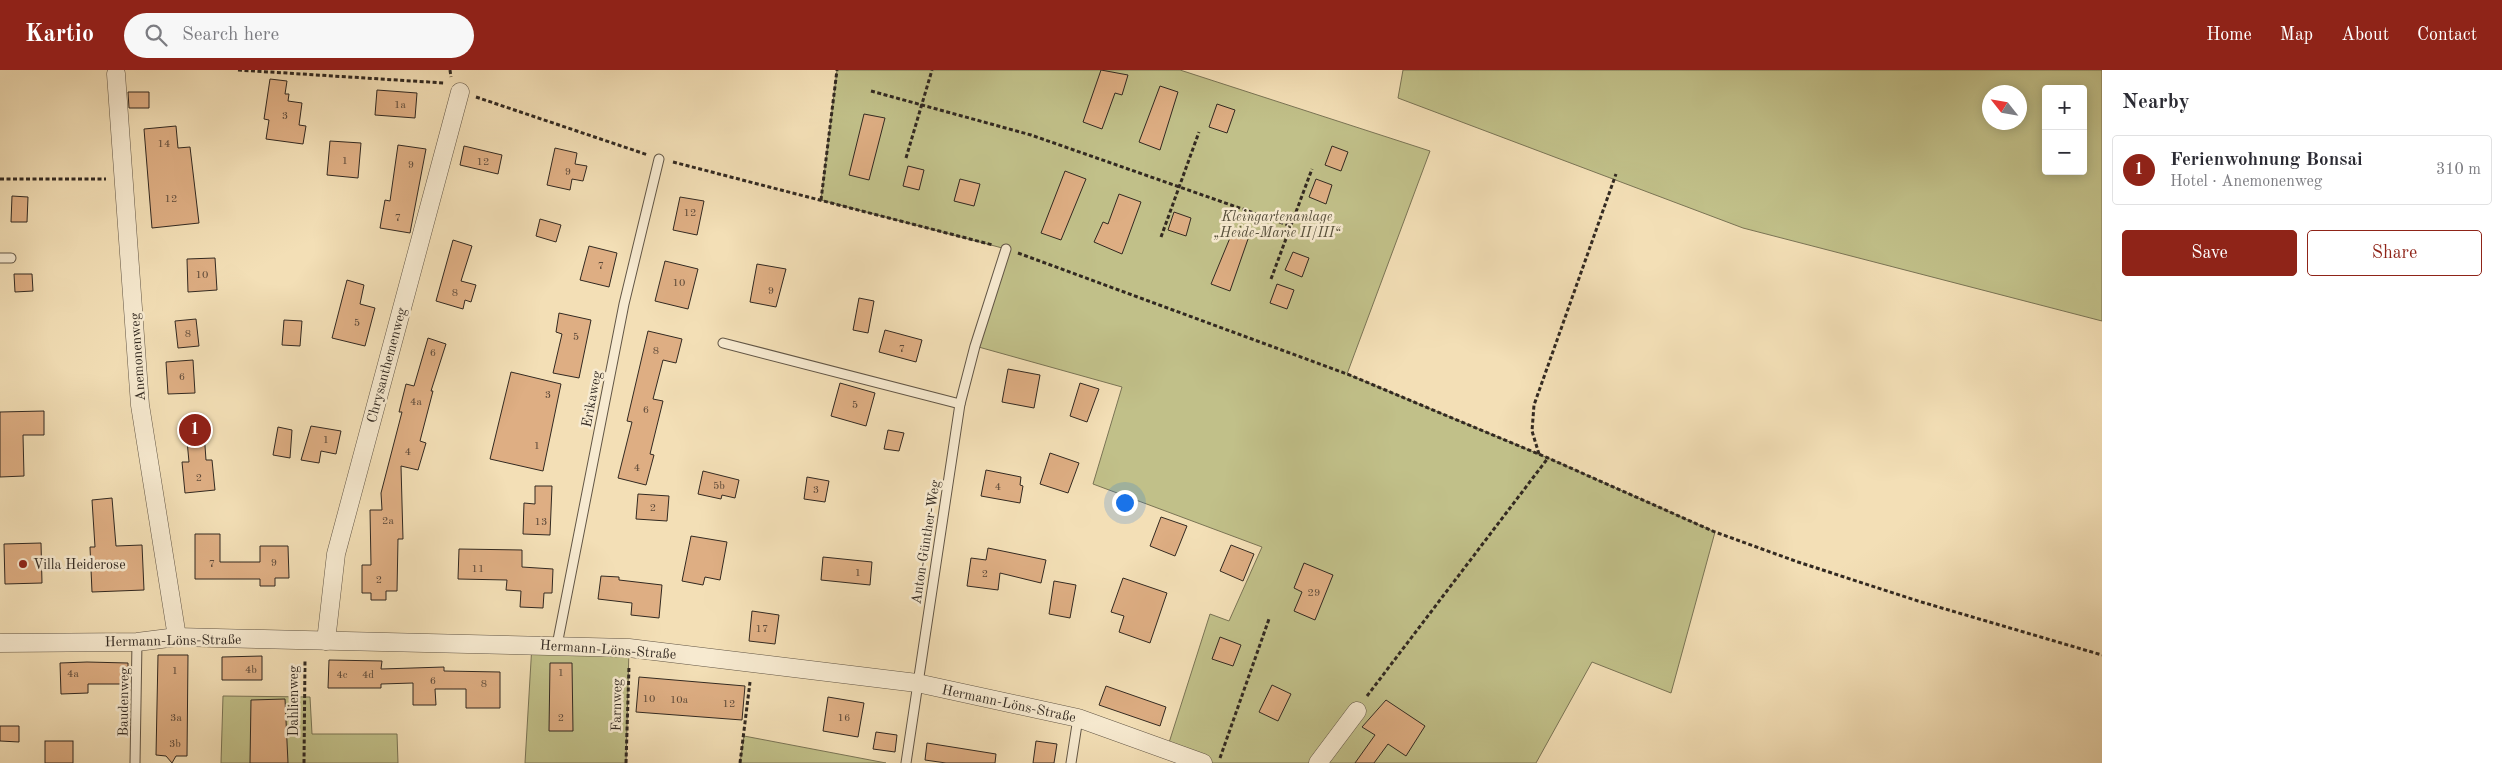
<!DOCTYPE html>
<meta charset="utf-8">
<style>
:root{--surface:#fff;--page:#f7f7f7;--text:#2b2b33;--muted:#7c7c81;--line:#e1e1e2;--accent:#8f2418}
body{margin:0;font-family:"Old Standard TT",serif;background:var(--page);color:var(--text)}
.controls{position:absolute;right:15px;top:15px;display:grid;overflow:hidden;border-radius:5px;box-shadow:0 2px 12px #0003}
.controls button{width:45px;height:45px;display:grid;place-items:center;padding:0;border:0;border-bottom:1px solid var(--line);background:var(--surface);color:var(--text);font:25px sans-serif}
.compass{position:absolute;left:1982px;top:15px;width:45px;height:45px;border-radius:50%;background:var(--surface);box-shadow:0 2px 12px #0003;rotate:301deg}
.you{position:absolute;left:1124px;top:432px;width:18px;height:18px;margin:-12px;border:4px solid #fff;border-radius:50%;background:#1a73e8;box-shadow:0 0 0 8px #1a73e833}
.badge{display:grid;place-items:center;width:32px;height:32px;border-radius:50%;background:var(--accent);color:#fff;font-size:16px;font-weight:700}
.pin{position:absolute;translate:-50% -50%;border:2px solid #fff;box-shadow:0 1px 5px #0006}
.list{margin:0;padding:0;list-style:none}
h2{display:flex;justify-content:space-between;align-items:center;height:65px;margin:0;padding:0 20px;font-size:21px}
h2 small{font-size:16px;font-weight:400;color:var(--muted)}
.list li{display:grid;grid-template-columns:32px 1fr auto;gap:15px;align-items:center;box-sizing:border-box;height:70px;margin:0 10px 10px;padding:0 10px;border:1px solid var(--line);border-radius:5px}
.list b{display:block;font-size:19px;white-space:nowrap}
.list p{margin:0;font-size:16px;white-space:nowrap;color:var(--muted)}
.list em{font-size:16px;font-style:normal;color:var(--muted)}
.actions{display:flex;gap:10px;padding:15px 20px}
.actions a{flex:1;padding:11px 0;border:1px solid var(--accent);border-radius:5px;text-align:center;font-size:18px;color:var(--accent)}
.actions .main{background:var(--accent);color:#fff}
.icon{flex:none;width:28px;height:28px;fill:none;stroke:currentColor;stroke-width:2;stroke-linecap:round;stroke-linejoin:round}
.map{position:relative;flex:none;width:2102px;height:693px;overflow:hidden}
header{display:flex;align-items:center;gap:30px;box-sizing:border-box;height:70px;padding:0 25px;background:var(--accent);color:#fff}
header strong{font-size:24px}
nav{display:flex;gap:28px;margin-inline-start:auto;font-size:18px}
.search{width:350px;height:45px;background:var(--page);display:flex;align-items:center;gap:12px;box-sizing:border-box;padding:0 18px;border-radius:28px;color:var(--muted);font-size:19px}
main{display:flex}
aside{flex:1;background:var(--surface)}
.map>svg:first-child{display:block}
.green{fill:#c1c089;stroke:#7a7455;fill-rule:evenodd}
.building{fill:#deae83;stroke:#322921}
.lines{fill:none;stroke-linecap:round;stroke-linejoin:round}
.service-casing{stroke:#625646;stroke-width:11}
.minor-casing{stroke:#625646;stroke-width:19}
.path{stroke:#322921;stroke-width:3;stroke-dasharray:4 2.5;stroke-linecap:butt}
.service{stroke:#f7ead0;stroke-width:9}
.minor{stroke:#f7ead0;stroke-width:18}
.poi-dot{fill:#8f2418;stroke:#f7ead0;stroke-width:2}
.labels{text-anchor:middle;stroke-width:5;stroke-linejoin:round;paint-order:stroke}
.number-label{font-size:11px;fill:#5d4a3a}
.park-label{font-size:14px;font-style:italic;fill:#564f3b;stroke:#f7ead0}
.street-label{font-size:14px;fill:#322921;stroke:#f7ead0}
.poi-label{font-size:14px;fill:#322921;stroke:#f7ead0;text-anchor:start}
</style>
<header>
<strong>Kartio</strong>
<div class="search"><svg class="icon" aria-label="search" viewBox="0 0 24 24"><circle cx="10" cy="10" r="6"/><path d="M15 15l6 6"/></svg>Search here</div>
<nav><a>Home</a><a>Map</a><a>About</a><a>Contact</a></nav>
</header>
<main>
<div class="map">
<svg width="2102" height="693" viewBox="0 0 2102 693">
<rect width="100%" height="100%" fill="#f3dfb6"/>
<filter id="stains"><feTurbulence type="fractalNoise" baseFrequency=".004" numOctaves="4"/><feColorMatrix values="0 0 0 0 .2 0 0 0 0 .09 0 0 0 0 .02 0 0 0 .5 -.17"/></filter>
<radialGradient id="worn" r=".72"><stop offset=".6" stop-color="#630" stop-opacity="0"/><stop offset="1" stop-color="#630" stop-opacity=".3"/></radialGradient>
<!-- green -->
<g class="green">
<path d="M 837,0 L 1180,0 L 1430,81 L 1347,304 L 1548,388 L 1715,462 L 1671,623 L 1592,592 L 1536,693 L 1203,693 L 1167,679 L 1210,544 L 1229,551 L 1262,477 L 1093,414 L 1122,317 L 975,276 L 1006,179 L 821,130 Z"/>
<path d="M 1403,0 L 2102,0 L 2102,251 L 1743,158 L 1398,28 ZM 2046,19 L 2083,19 L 2083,101 L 2046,101 ZM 2020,22 L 2020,52 L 1990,52 L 1990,22 Z"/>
<path d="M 532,574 L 629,578 L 626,693 L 525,693 Z"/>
<path d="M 223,626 L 310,627 L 312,664 L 397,664 L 398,693 L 221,693 Z"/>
<path d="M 744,666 L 886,693 L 740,693 Z"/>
</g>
<!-- building -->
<g class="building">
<path d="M 1101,0 L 1128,5 L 1122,25 L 1115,23 L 1102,59 L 1083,52 Z"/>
<path d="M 270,9 L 287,11 L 285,24 L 289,24 L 288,31 L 302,33 L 299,55 L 306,56 L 303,74 L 266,69 L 269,50 L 264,49 Z"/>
<path d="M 1160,16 L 1178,22 L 1160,80 L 1139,72 Z"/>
<path d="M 377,20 L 417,23 L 415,48 L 375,45 Z"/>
<path d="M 128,22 L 149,22 L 149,38 L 129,38 Z"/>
<path d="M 1217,34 L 1235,40 L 1227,63 L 1209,57 Z"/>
<path d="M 864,44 L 885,48 L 869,110 L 849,105 Z"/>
<path d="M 176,56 L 178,78 L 190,77 L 199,153 L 152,158 L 144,59 Z"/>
<path d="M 330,71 L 361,73 L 358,108 L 327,105 Z"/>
<path d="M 398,75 L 426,79 L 410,163 L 380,158 L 385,130 L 390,131 Z"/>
<path d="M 464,76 L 502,85 L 498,104 L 460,95 Z"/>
<path d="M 1332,76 L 1348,82 L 1341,101 L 1325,95 Z"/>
<path d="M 555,78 L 577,83 L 575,94 L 587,96 L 583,111 L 572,109 L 570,120 L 547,115 Z"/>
<path d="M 908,96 L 924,100 L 919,120 L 903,116 Z"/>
<path d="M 1065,101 L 1086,109 L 1061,170 L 1041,163 Z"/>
<path d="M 960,109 L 980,114 L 974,136 L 954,131 Z"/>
<path d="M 1316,109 L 1332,115 L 1326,134 L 1309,127 Z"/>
<path d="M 1119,124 L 1141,132 L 1122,184 L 1094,172 L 1103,152 L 1108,154 Z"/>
<path d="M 12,126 L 28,127 L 27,152 L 11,152 Z"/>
<path d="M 680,127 L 704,131 L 697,165 L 673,160 Z"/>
<path d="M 1174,142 L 1191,148 L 1186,166 L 1168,160 Z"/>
<path d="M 540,149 L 561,155 L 556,172 L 536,166 Z"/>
<path d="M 1232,163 L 1248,169 L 1230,221 L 1211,214 Z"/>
<path d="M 453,170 L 472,176 L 461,211 L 476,215 L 471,232 L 465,230 L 463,239 L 436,231 Z"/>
<path d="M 589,176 L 617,183 L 609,217 L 580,210 Z"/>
<path d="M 1293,182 L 1309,188 L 1302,207 L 1285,200 Z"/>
<path d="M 215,188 L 217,220 L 188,222 L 187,189 Z"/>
<path d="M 665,191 L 698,199 L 688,239 L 655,231 Z"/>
<path d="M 757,194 L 786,199 L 776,237 L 750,232 Z"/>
<path d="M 14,204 L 32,204 L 33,221 L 15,222 Z"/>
<path d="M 347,210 L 364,215 L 360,234 L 375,238 L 365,276 L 332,268 Z"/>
<path d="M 1277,214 L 1294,220 L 1287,239 L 1270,233 Z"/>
<path d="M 859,228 L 874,231 L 868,263 L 853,260 Z"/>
<path d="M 559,243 L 591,250 L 579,308 L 553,303 L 562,264 L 556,262 Z"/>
<path d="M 196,249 L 199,276 L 178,278 L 175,251 Z"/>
<path d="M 284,250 L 302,251 L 300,276 L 282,275 Z"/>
<path d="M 885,260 L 922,270 L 916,292 L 879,282 Z"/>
<path d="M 648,261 L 682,269 L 676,293 L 663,290 L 653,329 L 663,331 L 650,384 L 654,385 L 646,415 L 618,408 L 632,352 L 627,351 Z"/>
<path d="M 428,268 L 446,274 L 431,321 L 433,321 L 420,371 L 426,373 L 418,400 L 401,396 L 403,469 L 398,469 L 397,521 L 386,521 L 386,530 L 371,530 L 371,523 L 362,523 L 362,495 L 371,495 L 370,440 L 382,440 L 381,423 L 402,342 L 399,342 L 406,314 L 414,316 Z"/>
<path d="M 193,290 L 195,323 L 168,324 L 166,292 Z"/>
<path d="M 1008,299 L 1040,305 L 1034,338 L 1002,332 Z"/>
<path d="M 511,302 L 561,314 L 543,401 L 490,389 Z"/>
<path d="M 840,313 L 875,323 L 866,356 L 831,346 Z"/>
<path d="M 1080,313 L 1099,319 L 1087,352 L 1070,346 Z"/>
<path d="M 44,341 L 44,365 L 23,365 L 24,406 L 0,407 L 0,342 Z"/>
<path d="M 203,348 L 206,390 L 212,390 L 215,420 L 185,423 L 182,392 L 189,392 L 185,349 Z"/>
<path d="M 311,356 L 341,361 L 336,384 L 321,381 L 319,393 L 301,390 Z"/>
<path d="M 278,357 L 292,360 L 290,388 L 273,385 Z"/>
<path d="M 888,360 L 904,363 L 899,381 L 884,379 Z"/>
<path d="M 1050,383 L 1079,393 L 1068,423 L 1040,414 Z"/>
<path d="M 986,400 L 1021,407 L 1020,415 L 1023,416 L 1020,433 L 981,426 Z"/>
<path d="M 703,401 L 739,410 L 735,428 L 722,425 L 721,429 L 698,424 Z"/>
<path d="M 807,407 L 829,411 L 825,432 L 804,429 Z"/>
<path d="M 535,416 L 552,416 L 550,465 L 523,464 L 524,433 L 535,434 Z"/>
<path d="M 638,424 L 669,426 L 667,451 L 636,449 Z"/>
<path d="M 112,428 L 116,476 L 142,475 L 144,520 L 92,522 L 90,477 L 95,477 L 92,430 Z"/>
<path d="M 1161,447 L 1187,456 L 1175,486 L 1150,476 Z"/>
<path d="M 195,464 L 220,464 L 220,492 L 260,492 L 260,476 L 288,476 L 289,508 L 275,508 L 275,516 L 260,516 L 260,509 L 195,509 Z"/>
<path d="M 691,466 L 727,472 L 720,510 L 705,507 L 703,515 L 682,511 Z"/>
<path d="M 41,473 L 42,513 L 5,514 L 4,474 Z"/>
<path d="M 1231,475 L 1254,484 L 1243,511 L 1220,501 Z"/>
<path d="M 988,478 L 1046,490 L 1041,513 L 1000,503 L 998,520 L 967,516 L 971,488 L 986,490 Z"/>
<path d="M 459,479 L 522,480 L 522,497 L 553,499 L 552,523 L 544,523 L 543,538 L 520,537 L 521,521 L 506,520 L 507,510 L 458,509 Z"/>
<path d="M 823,487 L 872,492 L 870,515 L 821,510 Z"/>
<path d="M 1304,493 L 1333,505 L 1315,550 L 1294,541 L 1302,522 L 1294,518 Z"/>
<path d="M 601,506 L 619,507 L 619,510 L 662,515 L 659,548 L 631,545 L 632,533 L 598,529 Z"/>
<path d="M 1123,508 L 1167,523 L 1150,573 L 1119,562 L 1124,546 L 1111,542 Z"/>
<path d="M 1054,511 L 1076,515 L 1070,548 L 1049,544 Z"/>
<path d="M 752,541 L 779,545 L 775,574 L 749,571 Z"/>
<path d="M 1220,567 L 1241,575 L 1233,596 L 1212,589 Z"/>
<path d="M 158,585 L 188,585 L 187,686 L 176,686 L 172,693 L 166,686 L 156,685 Z"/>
<path d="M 262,586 L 262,610 L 222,610 L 222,587 Z"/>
<path d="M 329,590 L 382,591 L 381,599 L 444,597 L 444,601 L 500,602 L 500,638 L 466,638 L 466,619 L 435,619 L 436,635 L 413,635 L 413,613 L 381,614 L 381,618 L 328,618 Z"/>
<path d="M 87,592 L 128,593 L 128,614 L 88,614 L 88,623 L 61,624 L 60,593 Z"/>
<path d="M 550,593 L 572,593 L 573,661 L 549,661 Z"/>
<path d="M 639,607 L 745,616 L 742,650 L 636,642 Z"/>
<path d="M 1272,615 L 1291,624 L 1278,651 L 1259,642 Z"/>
<path d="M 1106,616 L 1166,637 L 1160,656 L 1099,635 Z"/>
<path d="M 828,627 L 864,633 L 858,667 L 823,661 Z"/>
<path d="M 285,629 L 288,693 L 250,693 L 251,630 Z"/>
<path d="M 1386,630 L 1425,656 L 1406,686 L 1388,674 L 1374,693 L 1355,693 L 1375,665 L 1362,657 Z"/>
<path d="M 0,656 L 19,656 L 19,672 L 0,671 Z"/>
<path d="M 876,662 L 897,665 L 895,682 L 873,679 Z"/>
<rect x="45" y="671" width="28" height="22"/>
<path d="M 1036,671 L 1057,674 L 1054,693 L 1033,693 Z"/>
<path d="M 927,673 L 996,684 L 995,693 L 946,693 L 925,690 Z"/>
</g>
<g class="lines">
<defs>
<g id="service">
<path d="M 0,188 L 11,188"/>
<path d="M 723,273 L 960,334"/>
<path d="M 557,575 L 624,234 L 659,89"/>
<path d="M 135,693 L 137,572"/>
<path d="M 906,693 L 960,334 L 975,276 L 1006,179"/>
<path d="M 1071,693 L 1078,648"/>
</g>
<g id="minor">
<path d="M 116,4 L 140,335 L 177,567"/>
<path d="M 326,571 L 336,484 L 460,22"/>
<path d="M 0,573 L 137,572 L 177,567 L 629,578 L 917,613 L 1078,648 L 1203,693"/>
<path d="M 1318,693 L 1357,641"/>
</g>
</defs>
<!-- service casing -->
<use href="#service" class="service-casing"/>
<!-- minor casing -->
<use href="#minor" class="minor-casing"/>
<!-- path -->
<g class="path">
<path d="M 238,0 L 444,13"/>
<path d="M 450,0 L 451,7"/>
<path d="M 871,21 L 1031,65 L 1291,156"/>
<path d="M 476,27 L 648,85"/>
<path d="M 906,88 L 932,0"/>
<path d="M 673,92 L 993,175"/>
<path d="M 0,109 L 106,109"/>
<path d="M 821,130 L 837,0"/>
<path d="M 1161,167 L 1199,62"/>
<path d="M 1018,183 L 1347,304 L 1548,388 L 1715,462 L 1798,492 L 1918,531 L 2102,585"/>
<path d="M 1271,209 L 1312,99"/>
<path d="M 1539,384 L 1532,361 L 1534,335 L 1616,104"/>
<path d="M 1367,626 L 1548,388"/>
<path d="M 1220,688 L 1269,549"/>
<path d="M 304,693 L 305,589"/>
<path d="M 626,693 L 629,596"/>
<path d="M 740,693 L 750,612"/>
</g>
<!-- service -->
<use href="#service" class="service"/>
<!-- minor -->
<use href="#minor" class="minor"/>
</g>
<!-- markers -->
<circle class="poi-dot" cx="23" cy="494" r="5"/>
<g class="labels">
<!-- number labels -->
<g class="number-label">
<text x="400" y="38">1a</text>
<text x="285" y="49">3</text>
<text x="164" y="77">14</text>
<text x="345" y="94">1</text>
<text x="483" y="95">12</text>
<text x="411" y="98">9</text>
<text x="568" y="105">9</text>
<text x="171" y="132">12</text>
<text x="690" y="146">12</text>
<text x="398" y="151">7</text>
<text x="601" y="199">7</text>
<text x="202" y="208">10</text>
<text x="679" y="216">10</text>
<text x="771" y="224">9</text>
<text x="455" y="226">8</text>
<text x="357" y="256">5</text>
<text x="188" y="267">8</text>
<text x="576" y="270">5</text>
<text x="902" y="282">7</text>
<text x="656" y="284">8</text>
<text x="433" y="286">6</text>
<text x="182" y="310">6</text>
<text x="548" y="328">3</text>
<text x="416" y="335">4a</text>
<text x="855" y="338">5</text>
<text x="646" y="343">6</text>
<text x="326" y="373">1</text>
<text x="537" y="379">1</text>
<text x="408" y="385">4</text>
<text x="637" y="401">4</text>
<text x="199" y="411">2</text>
<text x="719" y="419">5b</text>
<text x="998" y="420">4</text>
<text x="816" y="423">3</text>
<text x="653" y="441">2</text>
<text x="388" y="454">2a</text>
<text x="541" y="455">13</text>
<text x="274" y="496">9</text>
<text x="212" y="497">7</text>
<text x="478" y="502">11</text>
<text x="858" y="506">1</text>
<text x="985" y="507">2</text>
<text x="379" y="513">2</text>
<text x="1314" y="526">29</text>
<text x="762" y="562">17</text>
<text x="251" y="603">4b</text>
<text x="175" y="604">1</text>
<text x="561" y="606">1</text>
<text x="73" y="607">4a</text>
<text x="342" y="608">4c</text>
<text x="368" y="608">4d</text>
<text x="433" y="614">6</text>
<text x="484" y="617">8</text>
<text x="649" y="632">10</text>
<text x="679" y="633">10a</text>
<text x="729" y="637">12</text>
<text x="176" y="651">3a</text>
<text x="561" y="651">2</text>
<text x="844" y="651">16</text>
<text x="175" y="677">3b</text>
</g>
<!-- park labels -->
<g class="park-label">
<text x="1277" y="151">Kleingartenanlage<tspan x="1277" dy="16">„Heide-Marie II/III“</tspan></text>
</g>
<!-- street labels -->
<g class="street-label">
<text transform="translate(137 287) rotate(-94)" y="5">Anemonenweg</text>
<text transform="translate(386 295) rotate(-75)" y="5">Chrysanthemenweg</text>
<text transform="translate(591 329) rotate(-79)" y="5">Erikaweg</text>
<text transform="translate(925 472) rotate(-81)" y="5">Anton-Günther-Weg</text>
<text transform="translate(173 570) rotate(-1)" y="5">Hermann-Löns-Straße</text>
<text transform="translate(608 579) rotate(4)" y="5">Hermann-Löns-Straße</text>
<text transform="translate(293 631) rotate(-90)" y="5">Dahlienweg</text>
<text transform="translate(123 632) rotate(-89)" y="5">Baudenweg</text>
<text transform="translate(1009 633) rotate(12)" y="5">Hermann-Löns-Straße</text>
<text transform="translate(616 635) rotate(-89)" y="5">Farnweg</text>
</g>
<!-- poi labels -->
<g class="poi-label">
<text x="33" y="499">Villa Heiderose</text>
</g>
</g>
<rect width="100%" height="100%" filter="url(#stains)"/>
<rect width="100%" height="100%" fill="url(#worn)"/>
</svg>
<div class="controls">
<button>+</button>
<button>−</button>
</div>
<svg class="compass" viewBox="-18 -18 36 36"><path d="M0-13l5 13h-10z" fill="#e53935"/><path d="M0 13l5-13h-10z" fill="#7c7c81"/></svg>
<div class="you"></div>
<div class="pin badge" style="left:195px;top:360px">1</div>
</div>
<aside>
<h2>Nearby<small></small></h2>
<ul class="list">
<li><span class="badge">1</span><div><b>Ferienwohnung Bonsai</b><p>Hotel · Anemonenweg</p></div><em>310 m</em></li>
</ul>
<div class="actions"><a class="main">Save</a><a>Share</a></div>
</aside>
</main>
